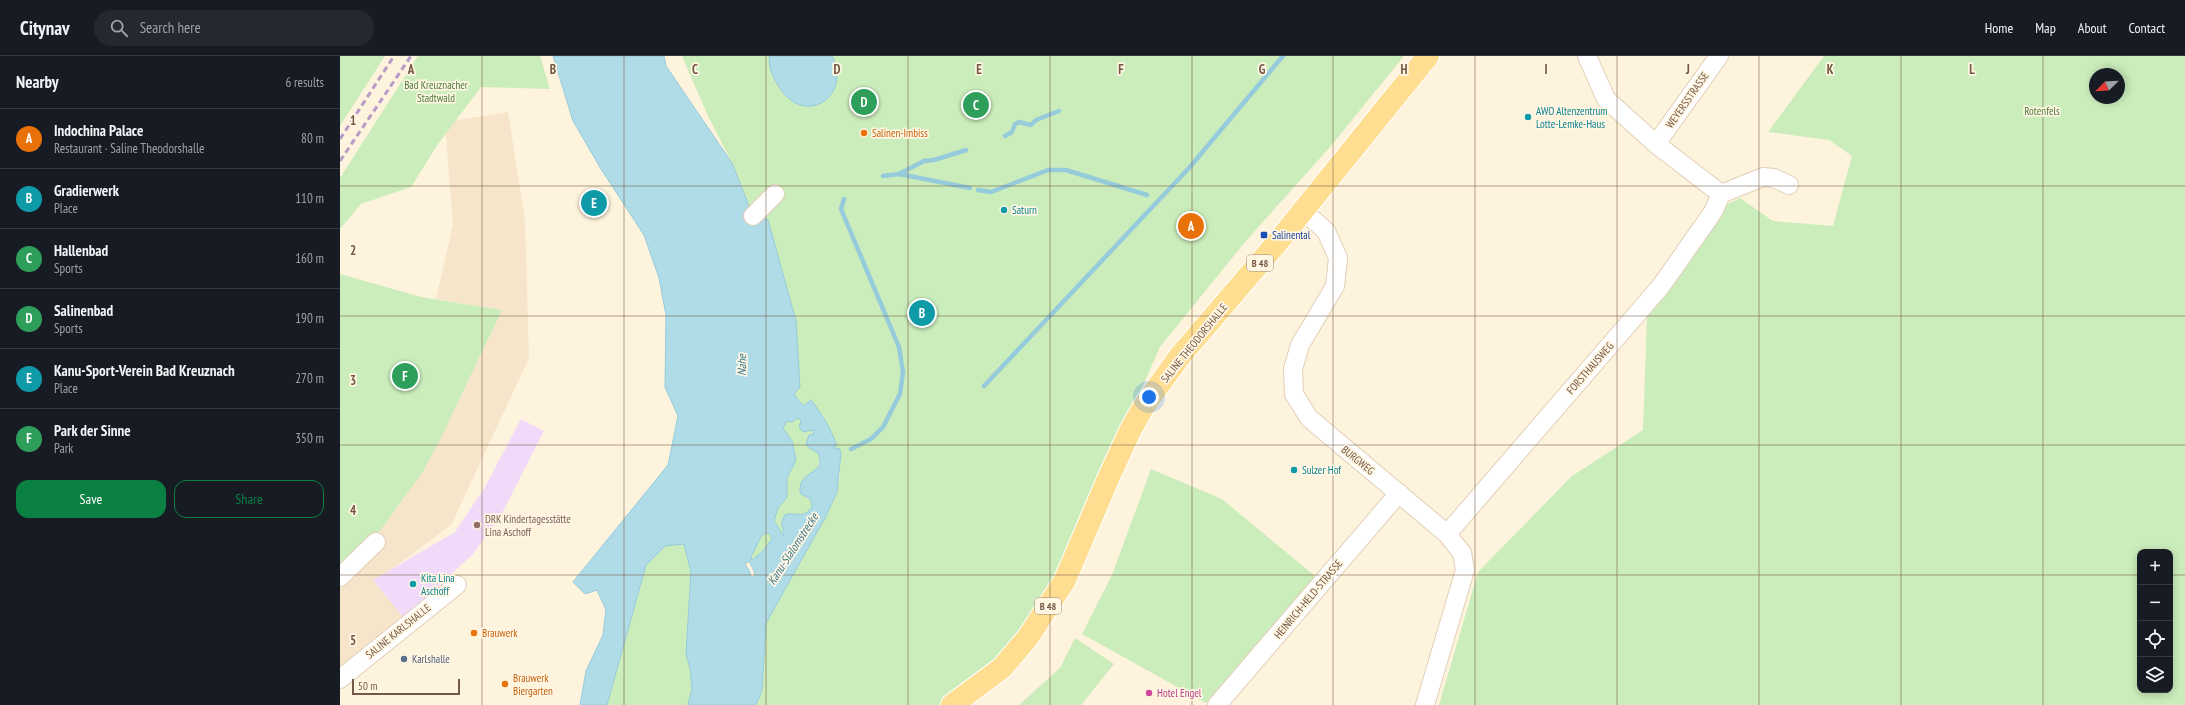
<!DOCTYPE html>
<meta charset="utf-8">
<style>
:root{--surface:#171b24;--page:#242831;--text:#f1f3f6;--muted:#9ea1a6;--line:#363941;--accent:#0b8043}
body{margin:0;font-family:"PT Sans Narrow",sans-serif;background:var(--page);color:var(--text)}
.controls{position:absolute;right:12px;bottom:12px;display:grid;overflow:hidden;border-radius:8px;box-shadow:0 2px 10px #0003}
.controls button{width:36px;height:36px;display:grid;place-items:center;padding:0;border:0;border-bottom:1px solid var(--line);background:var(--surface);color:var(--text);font:20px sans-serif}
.compass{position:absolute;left:1749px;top:12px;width:36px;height:36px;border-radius:50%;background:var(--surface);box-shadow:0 2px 10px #0003;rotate:246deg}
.scale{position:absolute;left:12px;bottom:10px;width:108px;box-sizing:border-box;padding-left:4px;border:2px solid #745844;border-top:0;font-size:11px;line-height:14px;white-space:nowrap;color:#745844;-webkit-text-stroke:3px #fff6e4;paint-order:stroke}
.you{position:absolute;left:809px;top:341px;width:14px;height:14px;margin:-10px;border:3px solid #fff;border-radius:50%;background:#1a73e8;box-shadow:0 0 0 6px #1a73e833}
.badge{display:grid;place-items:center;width:26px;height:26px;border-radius:50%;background:var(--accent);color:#fff;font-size:13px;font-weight:700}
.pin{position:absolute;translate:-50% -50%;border:2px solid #fff;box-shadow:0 1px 4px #0006}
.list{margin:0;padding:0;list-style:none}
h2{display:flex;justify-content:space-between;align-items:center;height:52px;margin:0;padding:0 16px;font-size:17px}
h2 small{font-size:13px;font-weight:400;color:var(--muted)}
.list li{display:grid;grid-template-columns:26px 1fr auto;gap:12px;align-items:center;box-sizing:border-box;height:60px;padding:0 16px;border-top:1px solid var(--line)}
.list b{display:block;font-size:15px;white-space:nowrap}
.list p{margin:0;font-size:13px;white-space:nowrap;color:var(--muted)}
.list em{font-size:13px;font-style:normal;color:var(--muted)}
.actions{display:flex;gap:8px;padding:12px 16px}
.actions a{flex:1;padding:9px 0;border:1px solid var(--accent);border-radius:12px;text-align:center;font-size:14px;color:var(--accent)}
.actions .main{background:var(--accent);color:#fff}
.icon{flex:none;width:22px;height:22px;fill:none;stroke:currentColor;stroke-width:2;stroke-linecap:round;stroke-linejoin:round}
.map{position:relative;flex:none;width:1845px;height:649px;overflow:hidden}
header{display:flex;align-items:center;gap:24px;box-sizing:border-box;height:56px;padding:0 20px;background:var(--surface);border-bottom:1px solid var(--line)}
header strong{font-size:19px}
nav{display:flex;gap:22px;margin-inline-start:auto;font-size:14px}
.search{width:280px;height:36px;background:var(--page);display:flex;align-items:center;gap:10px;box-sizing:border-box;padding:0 14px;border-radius:22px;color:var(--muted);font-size:15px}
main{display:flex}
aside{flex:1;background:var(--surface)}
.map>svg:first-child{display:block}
.residential{fill:#f6e5ca}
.education{fill:#f0dafa}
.green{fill:#cbecbb;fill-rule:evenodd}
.water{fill:#b0dce8;stroke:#96cbdb;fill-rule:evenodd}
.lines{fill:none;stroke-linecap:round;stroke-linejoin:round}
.stream{stroke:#96cbdb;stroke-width:4.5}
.minor-casing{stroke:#e2cfb8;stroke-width:20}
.major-casing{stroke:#fff;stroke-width:24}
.minor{stroke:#fff;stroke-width:18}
.major{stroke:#ffde92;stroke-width:22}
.rail{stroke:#b69cc6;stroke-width:3;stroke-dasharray:6 4;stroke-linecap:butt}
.grid{fill:none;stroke:#745844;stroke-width:1;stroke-opacity:0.55}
.culture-dot{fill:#0f9aa8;stroke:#fff6e4;stroke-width:1.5}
.food-dot{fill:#e8710a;stroke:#fff6e4;stroke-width:1.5}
.transit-dot{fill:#1a4fb4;stroke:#fff6e4;stroke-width:1.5}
.education-dot{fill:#8d6e63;stroke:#fff6e4;stroke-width:1.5}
.service-dot{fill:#5c6f8a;stroke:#fff6e4;stroke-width:1.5}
.hotel-dot{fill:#d1479c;stroke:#fff6e4;stroke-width:1.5}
.labels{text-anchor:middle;stroke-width:3.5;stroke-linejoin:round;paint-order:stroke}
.shield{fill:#fff6e4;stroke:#9e8774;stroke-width:1}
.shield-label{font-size:10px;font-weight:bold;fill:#745844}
.park-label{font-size:11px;fill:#4a7b3b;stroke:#fff6e4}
.street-label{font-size:11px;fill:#745844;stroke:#fff6e4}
.culture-label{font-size:11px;fill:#0d838f;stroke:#fff6e4;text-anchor:start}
.food-label{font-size:11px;fill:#c56008;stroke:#fff6e4;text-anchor:start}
.transit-label{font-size:11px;fill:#164399;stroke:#fff6e4;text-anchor:start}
.education-label{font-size:11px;fill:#785e54;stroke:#fff6e4;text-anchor:start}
.service-label{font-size:11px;fill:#4e5e75;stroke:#fff6e4;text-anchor:start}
.hotel-label{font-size:11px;fill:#b23c85;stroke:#fff6e4;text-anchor:start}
.water-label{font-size:12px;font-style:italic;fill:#3c788a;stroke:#fff6e4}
.grid-label{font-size:13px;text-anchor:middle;font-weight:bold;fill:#745844;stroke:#fff6e4;stroke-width:3.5;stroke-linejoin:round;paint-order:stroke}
</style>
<header>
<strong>Citynav</strong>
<div class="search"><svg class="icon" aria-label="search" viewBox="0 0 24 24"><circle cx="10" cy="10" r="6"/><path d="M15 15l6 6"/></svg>Search here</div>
<nav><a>Home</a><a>Map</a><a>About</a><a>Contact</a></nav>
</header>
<main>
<aside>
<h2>Nearby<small>6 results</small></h2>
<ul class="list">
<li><span class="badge" style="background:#e8710a">A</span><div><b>Indochina Palace</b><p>Restaurant · Saline Theodorshalle</p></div><em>80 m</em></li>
<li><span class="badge" style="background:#0f9aa8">B</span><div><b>Gradierwerk</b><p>Place</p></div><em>110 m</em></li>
<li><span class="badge" style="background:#2e9e5b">C</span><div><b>Hallenbad</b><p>Sports</p></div><em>160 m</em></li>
<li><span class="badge" style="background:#2e9e5b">D</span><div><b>Salinenbad</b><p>Sports</p></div><em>190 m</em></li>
<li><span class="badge" style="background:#0f9aa8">E</span><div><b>Kanu-Sport-Verein Bad Kreuznach</b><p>Place</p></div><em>270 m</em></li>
<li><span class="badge" style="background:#2e9e5b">F</span><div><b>Park der Sinne</b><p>Park</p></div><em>350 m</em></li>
</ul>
<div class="actions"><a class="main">Save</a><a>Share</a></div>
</aside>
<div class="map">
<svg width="1845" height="649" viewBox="0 0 1845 649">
<rect width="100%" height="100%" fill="#fef3dc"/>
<!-- residential -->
<path class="residential" d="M 168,56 L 185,164 L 189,302 L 111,469 L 55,511 L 33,524 L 64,562 L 0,615 L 0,515 L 37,479 L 82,417 L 99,386 L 162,254 L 96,243 L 113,169 L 105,66 Z"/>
<!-- education -->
<path class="education" d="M 181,363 L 204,375 L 160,461 L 133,498 L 64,562 L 33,524 L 115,476 L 145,431 Z"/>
<!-- green -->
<g class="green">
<path d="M 0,0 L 45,0 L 0,70 Z"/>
<path d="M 78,0 L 200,0 L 210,33 L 141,31 L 98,88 L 71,131 L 21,148 L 0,173 L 0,122 Z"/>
<path d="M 342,0 L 1064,0 L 990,91 L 905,186 L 820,291 L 719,519 L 684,577 L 628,631 L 600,649 L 416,649 L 422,634 L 426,567 L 485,462 L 497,436 L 500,419 L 494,391 L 497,390 L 482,358 L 470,344 L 463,350 L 454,338 L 413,160 L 392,107 L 368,60 Z"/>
<path d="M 1484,0 L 1845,0 L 1845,649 L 1099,649 L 1138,516 L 1232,420 L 1303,374 L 1307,262 L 1380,152 L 1400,142 L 1433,165 L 1493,170 L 1512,100 L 1489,84 L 1428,76 ZM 1755,18 L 1779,18 L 1779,42 L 1755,42 ZM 1800,496 L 1830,496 L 1830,634 L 1800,634 Z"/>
<path d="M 0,218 L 81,241 L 162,254 L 99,386 L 82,417 L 37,479 L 0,515 Z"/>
<path d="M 458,362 L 473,374 L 474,378 L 469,392 L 478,397 L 480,402 L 477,414 L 472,416 L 466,442 L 473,446 C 471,466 457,457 446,458 L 442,463 L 444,481 L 434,465 L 438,452 L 447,441 L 447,422 L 456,404 L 452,385 L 443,372 L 447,365 Z"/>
<path d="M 811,413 L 882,443 L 975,520 L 866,647 L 742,578 L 772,519 Z"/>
<path d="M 427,477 L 430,478 L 432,483 L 422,496 L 412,504 L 411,501 L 422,479 Z"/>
<path d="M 344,488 L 351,516 L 346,598 L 350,612 L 352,633 L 348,649 L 267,649 L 306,509 L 325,490 Z"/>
<path d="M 735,582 L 774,608 L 741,649 L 679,649 L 720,612 Z"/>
</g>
<!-- water -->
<g class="water">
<path d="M 213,0 L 324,0 L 326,10 L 392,107 L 413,160 L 428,164 L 456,265 L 460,331 L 454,338 L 463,350 L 471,344 C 482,358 491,373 497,390 L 494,391 L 495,393 L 499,392 L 501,397 L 497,436 L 485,462 L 426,567 L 422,634 L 416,649 L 348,649 L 352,633 L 350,612 L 346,598 L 351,516 L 344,488 L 325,490 L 306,509 L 267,649 L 240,649 L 246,615 L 263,579 L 266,554 L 257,534 L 245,538 L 233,526 L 328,409 L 338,360 L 325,331 L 326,259 L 319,222 L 304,179 L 261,113 L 233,65 ZM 458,362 L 461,365 L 459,371 L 463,376 L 473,374 L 474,378 L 469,379 L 466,388 L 469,392 L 478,397 C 488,420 458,412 460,437 L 471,444 L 472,451 C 463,463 458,457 446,458 C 438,467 444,471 444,480 L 434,465 L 438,452 L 447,441 L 447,422 L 456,404 L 452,385 L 443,372 L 447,365 L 452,366 ZM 427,477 L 430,478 L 432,483 L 422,496 L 412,504 L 411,501 L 422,479 ZM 409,505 L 414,515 L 415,521 L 411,521 L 410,516 L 405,508 Z"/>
<path d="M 429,0 L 492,0 C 513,41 463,73 438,29 C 432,20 429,11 429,0 Z"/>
</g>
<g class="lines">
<!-- stream -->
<g class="stream">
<path d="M 665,80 L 672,76 L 675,68 L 679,66 L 691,69 L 696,64 L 719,55"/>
<path d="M 559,118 L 584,105 L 594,104 L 626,94"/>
<path d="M 543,120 L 559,118 L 630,132"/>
<path d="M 638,134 L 651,136 L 708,114 L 726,114 L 807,139"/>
<path d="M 504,143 L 501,153 L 559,291 L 563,316 L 560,338 L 543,371 L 531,383 L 511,393"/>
<path d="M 644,330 L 849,112 L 943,0"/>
</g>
<defs>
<g id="minor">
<path d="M 1247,0 L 1266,43 L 1316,88 L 1381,138"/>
<path d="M 1316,88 L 1379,0"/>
<path d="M 963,155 L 986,175 L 998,202 L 995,230 L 960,289 L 953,313 L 954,338 L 969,362 L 1107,478 L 1122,497 L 1125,514 L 1085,649"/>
<path d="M 413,160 L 435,138"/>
<path d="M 1107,478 L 1321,230 L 1373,156 L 1381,138 L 1423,121 L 1434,122 L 1449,129"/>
<path d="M 0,521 L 36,486"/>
<path d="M 0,623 L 117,529"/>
<path d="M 877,649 L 1059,437"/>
</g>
<path id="major" d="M 612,649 L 662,612 L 689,580 L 725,524 L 768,423 L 790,375 L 804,350 L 840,300 L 936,188 L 1088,0"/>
</defs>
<!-- minor casing -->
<use href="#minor" class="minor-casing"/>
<!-- major casing -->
<use href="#major" class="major-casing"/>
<!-- minor -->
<use href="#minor" class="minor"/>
<!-- major -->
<use href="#major" class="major"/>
<!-- rail -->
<g class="rail">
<path d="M 0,83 L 54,0"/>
<path d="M 0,105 L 71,0"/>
</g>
</g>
<!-- grid -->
<path class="grid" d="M 142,0 L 142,649M 284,0 L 284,649M 426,0 L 426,649M 568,0 L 568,649M 710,0 L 710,649M 852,0 L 852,649M 993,0 L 993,649M 1135,0 L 1135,649M 1277,0 L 1277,649M 1419,0 L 1419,649M 1561,0 L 1561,649M 1703,0 L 1703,649M 0,130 L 1845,130M 0,260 L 1845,260M 0,389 L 1845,389M 0,519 L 1800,519M 1830,519 L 1845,519"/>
<!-- markers -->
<g class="culture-dot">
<circle cx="1188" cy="61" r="4"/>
<circle cx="664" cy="154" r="4"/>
<circle cx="954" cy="414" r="4"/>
<circle cx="73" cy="528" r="4"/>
</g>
<g class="food-dot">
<circle cx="524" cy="77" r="4"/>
<circle cx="134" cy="577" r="4"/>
<circle cx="165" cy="628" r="4"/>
</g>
<rect class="transit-dot" x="920" y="175" width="8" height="8" rx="2"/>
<circle class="education-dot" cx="137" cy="469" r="4"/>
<circle class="service-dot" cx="64" cy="603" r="4"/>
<circle class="hotel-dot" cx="809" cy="637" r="4"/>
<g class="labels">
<!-- shield labels -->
<g class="shield">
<rect x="907" y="199" width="26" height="16" rx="3"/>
<rect x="695" y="542" width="26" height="16" rx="3"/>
</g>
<g class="shield-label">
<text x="920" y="211">B 48</text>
<text x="708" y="554">B 48</text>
</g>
<!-- park labels -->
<g class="park-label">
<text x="96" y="33">Bad Kreuznacher<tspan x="96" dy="13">Stadtwald</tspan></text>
<text x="1702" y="59">Rotenfels</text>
</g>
<!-- street labels -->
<g class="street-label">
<text transform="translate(1347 44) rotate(-55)" y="4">WEYERSSTRASSE</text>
<text transform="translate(854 287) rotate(-51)" y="4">SALINE THEODORSHALLE</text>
<text transform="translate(1250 312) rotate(-49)" y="4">FORSTHAUSWEG</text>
<text transform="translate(1018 404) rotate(39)" y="4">BURGWEG</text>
<text transform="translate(968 543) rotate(-50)" y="4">HEINRICH-HELD-STRASSE</text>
<text transform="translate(58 575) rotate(-39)" y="4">SALINE KARLSHALLE</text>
</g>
<!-- culture labels -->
<g class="culture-label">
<text x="1196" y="59">AWO Altenzentrum<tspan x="1196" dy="13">Lotte-Lemke-Haus</tspan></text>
<text x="672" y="158">Saturn</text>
<text x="962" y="418">Sulzer Hof</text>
<text x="81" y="526">Kita Lina<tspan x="81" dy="13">Aschoff</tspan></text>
</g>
<!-- food labels -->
<g class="food-label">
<text x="532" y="81">Salinen-Imbiss</text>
<text x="142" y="581">Brauwerk</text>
<text x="173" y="626">Brauwerk<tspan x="173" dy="13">Biergarten</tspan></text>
</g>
<!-- transit labels -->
<g class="transit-label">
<text x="932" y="183">Salinental</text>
</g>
<!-- education labels -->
<g class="education-label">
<text x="145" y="467">DRK Kindertagesstätte<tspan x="145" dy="13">Lina Aschoff</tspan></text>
</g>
<!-- service labels -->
<g class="service-label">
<text x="72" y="607">Karlshalle</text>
</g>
<!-- hotel labels -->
<g class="hotel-label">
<text x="817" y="641">Hotel Engel</text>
</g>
<!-- water labels -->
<g class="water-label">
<text transform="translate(402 309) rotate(-89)" y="4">Nahe</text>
<text transform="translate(453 493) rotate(-57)" y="4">Kanu-Slalomstrecke</text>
</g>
</g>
<g class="grid-label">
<text x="71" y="18">A</text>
<text x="213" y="18">B</text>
<text x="355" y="18">C</text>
<text x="497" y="18">D</text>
<text x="639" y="18">E</text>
<text x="781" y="18">F</text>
<text x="922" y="18">G</text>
<text x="1064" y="18">H</text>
<text x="1206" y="18">I</text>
<text x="1348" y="18">J</text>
<text x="1490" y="18">K</text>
<text x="1632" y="18">L</text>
<text x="13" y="69">1</text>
<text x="13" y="199">2</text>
<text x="13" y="329">3</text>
<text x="13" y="459">4</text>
<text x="13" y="589">5</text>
</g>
</svg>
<div class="controls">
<button>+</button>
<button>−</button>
<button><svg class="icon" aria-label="locate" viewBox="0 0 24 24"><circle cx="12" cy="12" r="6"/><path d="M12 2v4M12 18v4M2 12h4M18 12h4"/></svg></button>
<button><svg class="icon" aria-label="layers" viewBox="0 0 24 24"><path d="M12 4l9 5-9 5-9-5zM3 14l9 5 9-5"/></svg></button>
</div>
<svg class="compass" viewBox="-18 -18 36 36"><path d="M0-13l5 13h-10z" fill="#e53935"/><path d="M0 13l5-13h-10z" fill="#9ea1a6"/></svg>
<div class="scale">50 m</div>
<div class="you"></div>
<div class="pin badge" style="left:851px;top:170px;background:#e8710a">A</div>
<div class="pin badge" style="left:582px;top:257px;background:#0f9aa8">B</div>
<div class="pin badge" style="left:636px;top:49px;background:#2e9e5b">C</div>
<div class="pin badge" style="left:524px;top:46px;background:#2e9e5b">D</div>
<div class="pin badge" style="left:254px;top:147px;background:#0f9aa8">E</div>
<div class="pin badge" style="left:65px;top:320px;background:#2e9e5b">F</div>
</div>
</main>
